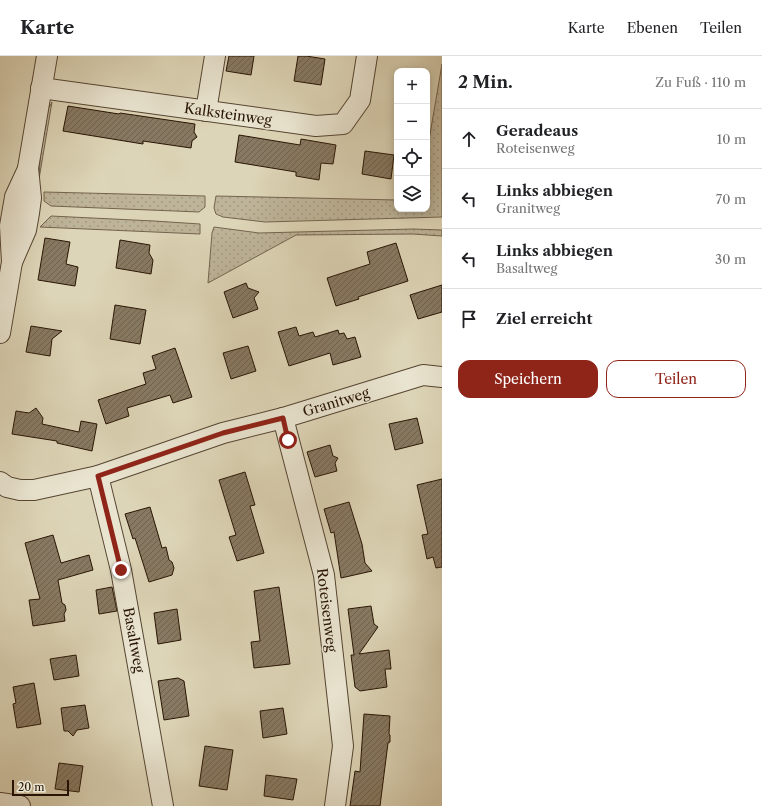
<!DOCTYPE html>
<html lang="de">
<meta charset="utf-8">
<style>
:root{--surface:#fff;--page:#f2f2f2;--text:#202124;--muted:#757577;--line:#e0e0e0;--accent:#8f2418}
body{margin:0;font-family:"Libre Caslon Text",serif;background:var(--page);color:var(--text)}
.controls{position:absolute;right:12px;top:12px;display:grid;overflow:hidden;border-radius:8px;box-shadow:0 2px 10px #0003}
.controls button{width:36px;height:36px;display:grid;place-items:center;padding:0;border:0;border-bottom:1px solid var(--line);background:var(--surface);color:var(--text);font:20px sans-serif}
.scale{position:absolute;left:12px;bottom:10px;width:57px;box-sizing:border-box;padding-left:4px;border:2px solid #291505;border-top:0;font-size:11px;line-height:14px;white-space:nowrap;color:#291505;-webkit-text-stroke:3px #e9e4d0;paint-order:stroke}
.stop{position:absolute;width:12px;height:12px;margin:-9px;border:3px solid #8f2418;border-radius:50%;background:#fff}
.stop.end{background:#8f2418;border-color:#fff;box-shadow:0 1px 4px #0008}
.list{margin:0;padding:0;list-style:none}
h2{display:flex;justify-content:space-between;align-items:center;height:52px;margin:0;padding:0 16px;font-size:17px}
h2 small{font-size:13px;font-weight:400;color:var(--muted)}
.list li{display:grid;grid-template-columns:26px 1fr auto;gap:12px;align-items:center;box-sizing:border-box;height:60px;padding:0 16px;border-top:1px solid var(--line)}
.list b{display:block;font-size:15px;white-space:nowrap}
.list p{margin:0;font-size:13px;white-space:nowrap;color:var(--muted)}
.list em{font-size:13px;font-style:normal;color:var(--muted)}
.actions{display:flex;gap:8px;padding:12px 16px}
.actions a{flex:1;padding:9px 0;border:1px solid var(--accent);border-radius:12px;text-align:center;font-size:14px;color:var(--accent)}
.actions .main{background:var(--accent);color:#fff}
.icon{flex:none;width:22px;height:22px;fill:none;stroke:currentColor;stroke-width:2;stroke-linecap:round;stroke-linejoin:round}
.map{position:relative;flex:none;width:442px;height:750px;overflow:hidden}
header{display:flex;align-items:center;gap:24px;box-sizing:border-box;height:56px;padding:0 20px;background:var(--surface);border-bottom:1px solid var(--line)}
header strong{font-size:19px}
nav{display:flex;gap:22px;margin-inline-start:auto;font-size:14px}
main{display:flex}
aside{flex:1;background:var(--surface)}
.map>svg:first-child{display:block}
.grass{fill:url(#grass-dots);stroke:#74644f}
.building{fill:url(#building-hatch);stroke:#291505}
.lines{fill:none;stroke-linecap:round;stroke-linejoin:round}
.street-casing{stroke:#564532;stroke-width:22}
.street{stroke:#e9e4d0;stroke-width:20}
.route{stroke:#8f2418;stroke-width:5}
.labels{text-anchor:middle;stroke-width:3;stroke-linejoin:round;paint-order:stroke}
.street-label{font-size:14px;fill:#291505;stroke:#e9e4d0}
</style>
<header>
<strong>Karte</strong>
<nav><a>Karte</a><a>Ebenen</a><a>Teilen</a></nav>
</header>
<main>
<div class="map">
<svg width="442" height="750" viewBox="0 0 442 750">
<defs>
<pattern id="grass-dots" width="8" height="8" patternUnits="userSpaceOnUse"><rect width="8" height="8" fill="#beb499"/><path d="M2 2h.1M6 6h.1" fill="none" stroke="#a39a82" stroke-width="1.8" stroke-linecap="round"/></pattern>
<pattern id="building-hatch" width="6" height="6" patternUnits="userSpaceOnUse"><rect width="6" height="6" fill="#877962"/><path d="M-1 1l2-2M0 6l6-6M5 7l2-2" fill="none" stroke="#6e624f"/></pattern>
</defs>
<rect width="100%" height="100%" fill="#ddd5b7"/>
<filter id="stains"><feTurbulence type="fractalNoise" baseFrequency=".005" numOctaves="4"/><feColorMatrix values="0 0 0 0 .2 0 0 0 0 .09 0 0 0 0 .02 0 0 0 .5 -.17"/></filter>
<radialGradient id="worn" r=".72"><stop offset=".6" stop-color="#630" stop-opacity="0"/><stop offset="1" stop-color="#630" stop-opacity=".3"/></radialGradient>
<!-- grass -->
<g class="grass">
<path d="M 442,8 L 442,161 L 265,166 L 223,161 L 216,158 L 214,152 L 216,140 L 397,144 L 397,153 L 427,153 L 427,96 Z"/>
<path d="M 52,46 L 39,123 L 41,87 L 46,57 Z"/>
<path d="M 44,136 L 205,140 L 205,151 L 199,156 L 51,150 L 44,145 Z"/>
<path d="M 51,160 L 154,165 L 200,168 L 200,178 L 40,171 Z"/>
<path d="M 214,171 L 259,177 L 413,173 L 442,174 L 442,180 L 413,178 L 296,179 L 208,227 L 212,177 Z"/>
</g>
<!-- building -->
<g class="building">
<path d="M 229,0 L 254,0 L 251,19 L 226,15 Z"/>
<path d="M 298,0 L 306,0 L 325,3 L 321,29 L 294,25 Z"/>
<path d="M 68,50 L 119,58 L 120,57 L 195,68 L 194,76 L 197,81 L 192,85 L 191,92 L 143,85 L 143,88 L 63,75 Z"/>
<path d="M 239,79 L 300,89 L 301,83 L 336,89 L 333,108 L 321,107 L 319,124 L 296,120 L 296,116 L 235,106 Z"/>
<path d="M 365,95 L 394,99 L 391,123 L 362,118 Z"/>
<path d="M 45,182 L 70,186 L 66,208 L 78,211 L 75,230 L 38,224 Z"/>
<path d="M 120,184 L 150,189 L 149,197 L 153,204 L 151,218 L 116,212 Z"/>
<path d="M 396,187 L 408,225 L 358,241 L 359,243 L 336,250 L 327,222 L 370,208 L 367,196 Z"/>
<path d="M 246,227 L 248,232 L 259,236 L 254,242 L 258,253 L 233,262 L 224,236 Z"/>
<path d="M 442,229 L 442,256 L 418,263 L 410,239 Z"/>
<path d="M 115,249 L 146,254 L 140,288 L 110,283 Z"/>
<path d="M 31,270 L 62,275 L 52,283 L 50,300 L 26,296 Z"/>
<path d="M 296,271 L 299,280 L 313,276 L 315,281 L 338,274 L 339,278 L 344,277 L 347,283 L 355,281 L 361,301 L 333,309 L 330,297 L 289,310 L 278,276 Z"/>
<path d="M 248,290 L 256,315 L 231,323 L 223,297 Z"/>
<path d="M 175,292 L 192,341 L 173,347 L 170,339 L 127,352 L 129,360 L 106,368 L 98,344 L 146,328 L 143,317 L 156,313 L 152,300 Z"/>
<path d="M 36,352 L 43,362 L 42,368 L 79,376 L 81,365 L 97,368 L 92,395 L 57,387 L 57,385 L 12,378 L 16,355 L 29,357 Z"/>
<path d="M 417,362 L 423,387 L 395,394 L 389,368 Z"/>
<path d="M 330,389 L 333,400 L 338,402 L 335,407 L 337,415 L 315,421 L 307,396 Z"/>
<path d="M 245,416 L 255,449 L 250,450 L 264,497 L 237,505 L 229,481 L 236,479 L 219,424 Z"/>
<path d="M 442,423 L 442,511 L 436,512 L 433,501 L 427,503 L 422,479 L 428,478 L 417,429 Z"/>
<path d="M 349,446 L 362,488 L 365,507 L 372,515 L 341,522 L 334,476 L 331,477 L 324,453 Z"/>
<path d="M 150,451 L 162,492 L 166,491 L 169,504 L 172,506 L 174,512 L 172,519 L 149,526 L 135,482 L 133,483 L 125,458 Z"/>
<path d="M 53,479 L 61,507 L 89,499 L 93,514 L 58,524 L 62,547 L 65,549 L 66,554 L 64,558 L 65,565 L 33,570 L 29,544 L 40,543 L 25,487 Z"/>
<path d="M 112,531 L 117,555 L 99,558 L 96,534 Z"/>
<path d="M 279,531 L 290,608 L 254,612 L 251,586 L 260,585 L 254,535 Z"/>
<path d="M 371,550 L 374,568 L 378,571 L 359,598 L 389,594 L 391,613 L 385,613 L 387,631 L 360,635 L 355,631 L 351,599 L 354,599 L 348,553 Z"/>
<path d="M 177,553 L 181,584 L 158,588 L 154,557 Z"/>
<path d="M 76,599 L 79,620 L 54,624 L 50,603 Z"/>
<path d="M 178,622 L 184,625 L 189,660 L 164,664 L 158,625 Z"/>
<path d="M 34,627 L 41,668 L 17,672 L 13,648 L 16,647 L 13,631 Z"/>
<path d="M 85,649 L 89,672 L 77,674 L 73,680 L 68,675 L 64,675 L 61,652 Z"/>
<path d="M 283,652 L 287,678 L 263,682 L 260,655 Z"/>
<path d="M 364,658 L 390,660 L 389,678 L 390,679 L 390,686 L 388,687 L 380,750 L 350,750 L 355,715 L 360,716 Z"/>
<path d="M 205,690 L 233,694 L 227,734 L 199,730 Z"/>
<path d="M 59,707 L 83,710 L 79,736 L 55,733 Z"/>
<path d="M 266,719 L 297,723 L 293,744 L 264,740 Z"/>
</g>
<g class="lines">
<defs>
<g id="street">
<path d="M 41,32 L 316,70 L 343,68 L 360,44 L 367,0"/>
<path d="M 206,55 L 215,0"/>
<path d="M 12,206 L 26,174 L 29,157 L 31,142 L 28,112 L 47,0"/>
<path d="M 0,277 L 12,206 L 10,170 L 15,141 L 28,113"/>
<path d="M 283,362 L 324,519 L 343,690 L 335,750"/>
<path d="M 98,420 L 121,514 L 163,750"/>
<path d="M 0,426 L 7,431 L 20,434 L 34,434 L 98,420 L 223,377 L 283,362 L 423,319 L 442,321"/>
<path d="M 0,747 L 20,750"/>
</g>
</defs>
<!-- street casing -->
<use href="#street" class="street-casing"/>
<!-- street -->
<use href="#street" class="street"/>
</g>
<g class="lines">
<!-- route -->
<path class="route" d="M 121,514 L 98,420 L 223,377 L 283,362 L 288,384"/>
</g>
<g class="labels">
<!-- street labels -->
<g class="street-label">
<text transform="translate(228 58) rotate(8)" y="5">Kalksteinweg</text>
<text transform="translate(336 346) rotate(-17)" y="5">Granitweg</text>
<text transform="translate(327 554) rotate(83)" y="5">Roteisenweg</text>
<text transform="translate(134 584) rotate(80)" y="5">Basaltweg</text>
</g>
</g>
<rect width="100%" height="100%" filter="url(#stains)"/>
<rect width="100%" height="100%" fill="url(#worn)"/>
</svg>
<div class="controls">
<button>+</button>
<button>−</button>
<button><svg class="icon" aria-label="locate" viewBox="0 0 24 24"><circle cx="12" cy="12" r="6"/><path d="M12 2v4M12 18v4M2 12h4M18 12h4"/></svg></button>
<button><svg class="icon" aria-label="layers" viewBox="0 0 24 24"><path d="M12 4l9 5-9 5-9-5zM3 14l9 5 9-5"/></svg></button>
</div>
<div class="scale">20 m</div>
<div class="stop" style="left:288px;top:384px"></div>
<div class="stop end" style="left:121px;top:514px"></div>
</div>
<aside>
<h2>2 Min.<small>Zu Fuß · 110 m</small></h2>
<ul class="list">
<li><svg class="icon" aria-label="ahead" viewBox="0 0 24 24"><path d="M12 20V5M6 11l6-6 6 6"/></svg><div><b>Geradeaus</b><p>Roteisenweg</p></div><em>10 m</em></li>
<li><svg class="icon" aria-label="left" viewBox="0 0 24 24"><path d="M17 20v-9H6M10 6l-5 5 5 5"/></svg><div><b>Links abbiegen</b><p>Granitweg</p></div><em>70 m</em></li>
<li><svg class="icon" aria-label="left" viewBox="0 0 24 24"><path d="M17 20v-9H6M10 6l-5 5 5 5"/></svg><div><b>Links abbiegen</b><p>Basaltweg</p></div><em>30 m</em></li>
<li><svg class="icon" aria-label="arrive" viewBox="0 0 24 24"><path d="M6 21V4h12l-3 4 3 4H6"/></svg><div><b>Ziel erreicht</b></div></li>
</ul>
<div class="actions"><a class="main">Speichern</a><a>Teilen</a></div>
</aside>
</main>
